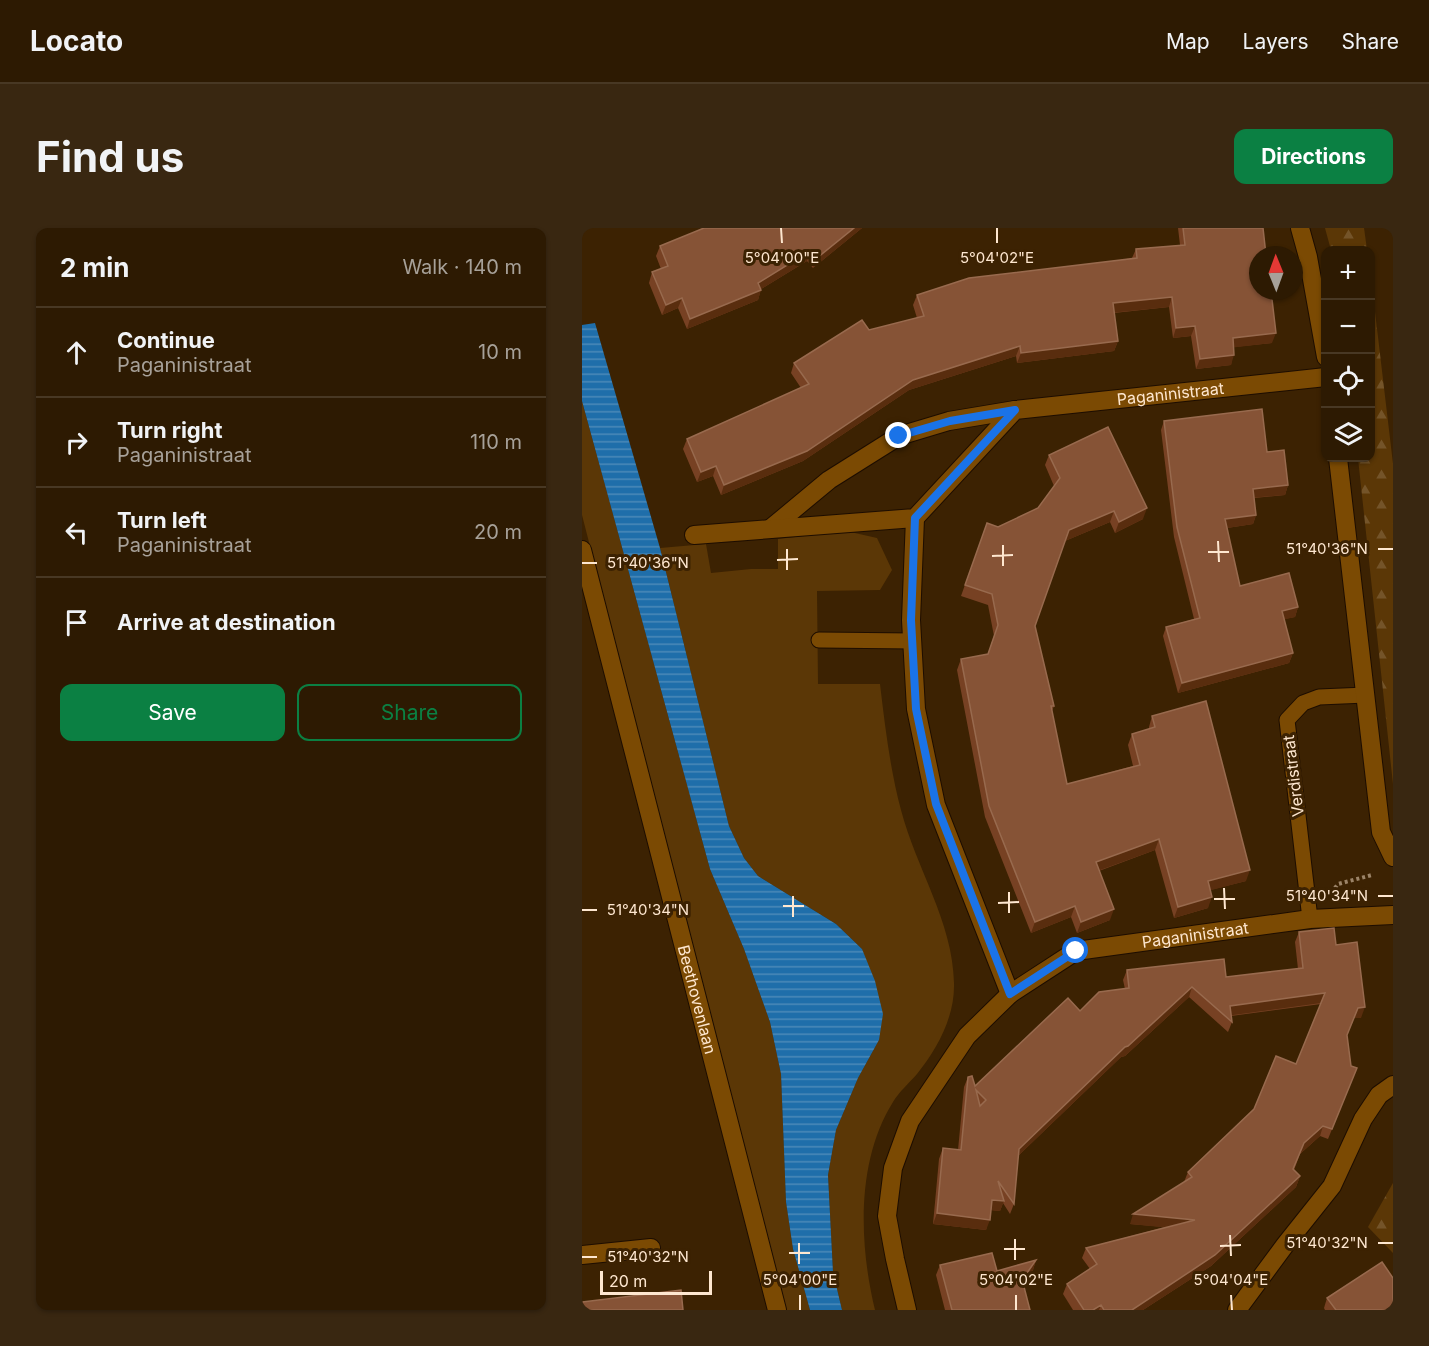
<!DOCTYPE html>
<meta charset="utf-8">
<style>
:root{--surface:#2d1a02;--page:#392711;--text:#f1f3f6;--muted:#a7a199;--line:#483824;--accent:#0b8043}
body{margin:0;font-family:Inter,sans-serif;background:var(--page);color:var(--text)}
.controls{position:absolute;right:18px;top:18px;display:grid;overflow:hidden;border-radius:12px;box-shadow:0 2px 4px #0004}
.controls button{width:54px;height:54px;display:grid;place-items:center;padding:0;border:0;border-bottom:2px solid var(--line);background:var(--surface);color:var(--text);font:30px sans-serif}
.compass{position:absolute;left:667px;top:18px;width:54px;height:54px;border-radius:50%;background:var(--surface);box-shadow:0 2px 4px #0004;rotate:359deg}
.scale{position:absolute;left:18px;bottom:15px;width:112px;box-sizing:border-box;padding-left:6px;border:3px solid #fee7d0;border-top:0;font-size:16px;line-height:21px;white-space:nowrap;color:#fee7d0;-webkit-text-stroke:4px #3c2202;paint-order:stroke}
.stop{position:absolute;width:18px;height:18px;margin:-14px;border:4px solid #1a73e8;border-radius:50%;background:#fff}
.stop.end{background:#1a73e8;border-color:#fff;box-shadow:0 2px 6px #0008}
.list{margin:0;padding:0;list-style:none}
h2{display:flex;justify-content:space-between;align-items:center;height:78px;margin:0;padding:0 24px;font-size:26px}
h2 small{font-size:20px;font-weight:400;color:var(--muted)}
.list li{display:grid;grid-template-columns:39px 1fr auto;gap:18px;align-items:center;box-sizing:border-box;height:90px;padding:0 24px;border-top:2px solid var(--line)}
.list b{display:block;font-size:22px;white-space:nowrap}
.list p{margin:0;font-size:20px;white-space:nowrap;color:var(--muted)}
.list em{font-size:20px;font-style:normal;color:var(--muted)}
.actions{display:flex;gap:12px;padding:18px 24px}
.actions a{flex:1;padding:14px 0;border:2px solid var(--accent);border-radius:12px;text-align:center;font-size:21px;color:var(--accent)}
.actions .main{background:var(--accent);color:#fff}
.icon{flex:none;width:33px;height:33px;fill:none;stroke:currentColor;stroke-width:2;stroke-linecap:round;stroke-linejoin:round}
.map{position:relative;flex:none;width:811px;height:1082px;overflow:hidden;border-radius:12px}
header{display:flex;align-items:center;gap:36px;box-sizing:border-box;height:84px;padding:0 30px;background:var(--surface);border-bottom:2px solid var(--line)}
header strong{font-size:28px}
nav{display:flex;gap:33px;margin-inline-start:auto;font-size:21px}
.intro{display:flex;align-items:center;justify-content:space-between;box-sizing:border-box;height:144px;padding:0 36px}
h1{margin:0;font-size:42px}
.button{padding:15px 27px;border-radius:12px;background:var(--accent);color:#fff;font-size:21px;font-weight:700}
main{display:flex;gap:36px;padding:0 36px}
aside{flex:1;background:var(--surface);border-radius:12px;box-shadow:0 2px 4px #0004}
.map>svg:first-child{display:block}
.green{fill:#5b3706}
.forest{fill:url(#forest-firs)}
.water{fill:url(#water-rules)}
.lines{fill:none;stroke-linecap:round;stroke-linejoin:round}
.lane-casing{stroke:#1d0d00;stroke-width:17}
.street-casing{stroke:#1d0d00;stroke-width:20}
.path{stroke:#9c8468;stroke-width:4;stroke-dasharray:3 3;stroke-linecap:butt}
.lane{stroke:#7b4a03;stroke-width:15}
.street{stroke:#7b4a03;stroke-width:18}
.wall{fill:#774123}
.shaded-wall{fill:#592d0e}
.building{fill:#865336;stroke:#986a4e;stroke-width:1.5;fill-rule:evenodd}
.route{stroke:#1a73e8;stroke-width:8}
.ticks{fill:none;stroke:#fee7d0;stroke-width:2}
.labels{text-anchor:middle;stroke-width:6;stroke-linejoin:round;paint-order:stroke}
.street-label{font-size:16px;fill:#fee7d0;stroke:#3c2202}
.ticks-label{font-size:15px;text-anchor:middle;fill:#fee7d0;stroke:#3c2202;stroke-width:6;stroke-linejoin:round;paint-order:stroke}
</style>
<header>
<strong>Locato</strong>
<nav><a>Map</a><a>Layers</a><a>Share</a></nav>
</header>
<div class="intro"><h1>Find us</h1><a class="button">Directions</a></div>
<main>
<aside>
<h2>2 min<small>Walk · 140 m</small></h2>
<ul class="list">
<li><svg class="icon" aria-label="ahead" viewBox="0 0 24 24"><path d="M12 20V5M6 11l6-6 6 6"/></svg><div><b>Continue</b><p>Paganinistraat</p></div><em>10 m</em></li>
<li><svg class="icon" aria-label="right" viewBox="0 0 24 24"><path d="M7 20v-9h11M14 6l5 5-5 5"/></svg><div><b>Turn right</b><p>Paganinistraat</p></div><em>110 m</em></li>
<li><svg class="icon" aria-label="left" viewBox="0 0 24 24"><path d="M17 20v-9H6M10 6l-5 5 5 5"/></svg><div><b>Turn left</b><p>Paganinistraat</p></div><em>20 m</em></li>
<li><svg class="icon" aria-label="arrive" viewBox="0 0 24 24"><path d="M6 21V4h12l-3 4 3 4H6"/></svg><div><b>Arrive at destination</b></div></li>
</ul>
<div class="actions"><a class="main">Save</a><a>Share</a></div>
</aside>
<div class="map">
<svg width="811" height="1082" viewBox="0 0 811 1082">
<defs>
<pattern id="forest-firs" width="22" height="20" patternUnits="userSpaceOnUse" patternTransform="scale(1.5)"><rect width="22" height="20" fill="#5b3706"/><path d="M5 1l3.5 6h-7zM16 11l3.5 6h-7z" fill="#745429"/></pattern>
<pattern id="water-rules" width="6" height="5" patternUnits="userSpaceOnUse" patternTransform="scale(1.5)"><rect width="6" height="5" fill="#1f6eaa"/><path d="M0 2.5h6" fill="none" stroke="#4c8ab8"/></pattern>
</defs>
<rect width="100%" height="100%" fill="#3c2202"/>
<!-- green -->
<g class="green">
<path d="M 0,173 L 128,641 L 162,721 L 188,794 L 199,846 L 204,974 L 211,1021 L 228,1082 L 204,1082 L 0,287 Z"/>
<path d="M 264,303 L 295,310 L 310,342 L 298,362 L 235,363 L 236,456 L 298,456 C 303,498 308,541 319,582 C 334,640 371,694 372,755 C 373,789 355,821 335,846 C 327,855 317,864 311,874 C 274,933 277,1016 293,1082 L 260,1082 L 251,1044 L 246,947 L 254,902 L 276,850 L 297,812 L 280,721 L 254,696 L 176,648 L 162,630 L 147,598 L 78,320 L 124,316 L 129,345 L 169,341 L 196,341 L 196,311 Z"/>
</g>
<!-- forest -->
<g class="forest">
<path d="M 743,0 L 782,0 L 785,22 L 749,22 Z"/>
<path d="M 789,50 L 811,236 L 811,556 L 776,230 L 788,230 Z"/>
<path d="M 811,955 L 811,1025 L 786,999 Z"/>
</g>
<!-- water -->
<path class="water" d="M 13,95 L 78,320 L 147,598 L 162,630 L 176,648 L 254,696 L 280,721 L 293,753 L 301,786 L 297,812 L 276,850 L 254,902 L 246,947 L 251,1044 L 260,1082 L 228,1082 L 211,1021 L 204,974 L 199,846 L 188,794 L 162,721 L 128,641 L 0,173 L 0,97 Z"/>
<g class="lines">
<defs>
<g id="lane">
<path d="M 237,412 L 331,413"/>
<path d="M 728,691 L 705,492 L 721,475 L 737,469 L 784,467"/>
</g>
<g id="street">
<path d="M 718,0 L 726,29 L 744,129"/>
<path d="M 756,230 L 799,604 L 811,629"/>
<path d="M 333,290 L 329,392 L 334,481 L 354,577 L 428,766"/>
<path d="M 188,301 L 247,252 L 317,208 L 367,193 L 433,182"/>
<path id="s1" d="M 112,307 L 333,290 L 433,182 L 744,149"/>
<path id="s2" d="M 0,322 L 195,1082"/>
<path d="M 0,1027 L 69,1020"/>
<path id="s3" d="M 325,1082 L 313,1031 L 305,988 L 311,940 L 328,893 L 385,808 L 428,766 L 494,723 L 728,691 L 811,687"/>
<path d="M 655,1082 L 703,1017 L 750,958 L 781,891 L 797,867 L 811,857"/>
</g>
</defs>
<!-- lane casing -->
<use href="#lane" class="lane-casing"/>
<!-- street casing -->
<use href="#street" class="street-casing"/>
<!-- path -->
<path class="path" d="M 753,660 L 756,656 L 790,647"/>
<!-- lane -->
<use href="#lane" class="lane"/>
<!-- street -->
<use href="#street" class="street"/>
</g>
<!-- wall -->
<g class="wall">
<path d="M 122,0 L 280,0 L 231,40 L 225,33 L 179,61 L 176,72 L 105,101 L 96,80 L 80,87 L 67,55 L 70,44 L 79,41 L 74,28 L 78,18 Z"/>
<path d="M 596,0 L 681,0 L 690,115 L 652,119 L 649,137 L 614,141 L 609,108 L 591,110 L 587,79 L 532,85 L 536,113 L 532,123 L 435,135 L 434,128 L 327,162 L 221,233 L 139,267 L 131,248 L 115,254 L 101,221 L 105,211 L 219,160 L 209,145 L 212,135 L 287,102 L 335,90 L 331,77 L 335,67 L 550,30 L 554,21 L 598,17 Z"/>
<path d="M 582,193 L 685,224 L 706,257 L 703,267 L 672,270 L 674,287 L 671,296 L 645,300 L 658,358 L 716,379 L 713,389 L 702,391 L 711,425 L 707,435 L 596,465 L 581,408 L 584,399 L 612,391 L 592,309 L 579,202 Z"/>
<path d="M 467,227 L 561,291 L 533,305 L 528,294 L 483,313 L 453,398 L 472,478 L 470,483 L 485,556 L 551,538 L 546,517 L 550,506 L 567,501 L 567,499 L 570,488 L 664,653 L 628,662 L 626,680 L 592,690 L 573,622 L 517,643 L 528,692 L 495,705 L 489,689 L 449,705 L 403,589 L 375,442 L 379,431 L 406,426 L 412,408 L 406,377 L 379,368 L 405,295 L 416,299 L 456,280 L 472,258 L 463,237 Z"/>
<path d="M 717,704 L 754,717 L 779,790 L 772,790 L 765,807 L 769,838 L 775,840 L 746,911 L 738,908 L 718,926 L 712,942 L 718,948 L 714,959 L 629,1038 L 561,1082 L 491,1082 L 481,1066 L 485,1056 L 508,1041 L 500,1030 L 504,1020 L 583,999 L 548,996 L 602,954 L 606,944 L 672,881 L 714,836 L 739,776 L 649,788 L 650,794 L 646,804 L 607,769 L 543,828 L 539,829 L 436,928 L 432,976 L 428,986 L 421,975 L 418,983 L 409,982 L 404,1002 L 351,996 L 357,931 L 361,920 L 376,922 L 382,859 L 386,849 L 393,858 L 498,783 L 543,761 L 541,752 L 545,742 L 644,749 L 716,741 L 713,714 Z"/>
<path d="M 454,1032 L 451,1042 L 441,1056 L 448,1082 L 363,1082 L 354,1047 L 358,1037 L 415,1043 Z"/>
<path d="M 745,1070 L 811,1082 L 743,1082 L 742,1080 Z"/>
</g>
<!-- shaded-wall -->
<g class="shaded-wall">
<path d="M 272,0 L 280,0 L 231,40 L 235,30 Z"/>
<path d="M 228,23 L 225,33 L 176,63 L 179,62 L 176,72 L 105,101 L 108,91 L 176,55 Z"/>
<path d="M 590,69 L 587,79 L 528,85 L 531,75 Z"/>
<path d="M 100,70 L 96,80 L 80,87 L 84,77 Z"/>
<path d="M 613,98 L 609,108 L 591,110 L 594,100 Z"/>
<path d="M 694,105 L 690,115 L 647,120 L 651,110 Z"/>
<path d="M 536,113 L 532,123 L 435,135 L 439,125 Z"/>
<path d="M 438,118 L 434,128 L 327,162 L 221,233 L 139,267 L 142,257 L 331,152 Z"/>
<path d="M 652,127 L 649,137 L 614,141 L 618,131 Z"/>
<path d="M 134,238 L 131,248 L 115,254 L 119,244 Z"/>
<path d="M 706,257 L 703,267 L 668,270 L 671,261 Z"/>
<path d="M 565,280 L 561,291 L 533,305 L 537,294 Z"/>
<path d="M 532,283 L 528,294 L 483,313 L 487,302 Z"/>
<path d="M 674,287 L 671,296 L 639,301 L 643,291 Z"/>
<path d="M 716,379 L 713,389 L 696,393 L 700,383 Z"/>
<path d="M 711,425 L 707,435 L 596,465 L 600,455 Z"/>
<path d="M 577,611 L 573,622 L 510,645 L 514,634 Z"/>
<path d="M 668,642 L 664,653 L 622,664 L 626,653 Z"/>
<path d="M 630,669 L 626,680 L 592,690 L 596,679 Z"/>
<path d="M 493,678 L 489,689 L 449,705 L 453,694 Z"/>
<path d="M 532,681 L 528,692 L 495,705 L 499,694 Z"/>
<path d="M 610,759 L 607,769 L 543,828 L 539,829 L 433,931 L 437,921 L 543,819 Z"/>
<path d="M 743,765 L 739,775 L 644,788 L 648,778 Z"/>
<path d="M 783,779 L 779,790 L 772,790 L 776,780 Z"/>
<path d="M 741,898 L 738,908 L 718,926 L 722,915 Z"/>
<path d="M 718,948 L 714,959 L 629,1038 L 561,1082 L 550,1082 Z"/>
<path d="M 410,972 L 422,973 L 418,983 L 406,982 Z"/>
<path d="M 355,985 L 408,992 L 404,1002 L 351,996 Z"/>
<path d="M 551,986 L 613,992 L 609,1002 L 548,996 Z"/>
<path d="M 454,1032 L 451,1042 L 432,1068 L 436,1058 Z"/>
<path d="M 519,1077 L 517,1082 L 511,1082 Z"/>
</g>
<!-- building -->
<g class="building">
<path d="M 122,0 L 272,0 L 235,30 L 228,23 L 176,55 L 179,62 L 108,91 L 100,70 L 84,77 L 70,44 L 86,38 L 78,18 Z"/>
<path d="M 601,0 L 681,0 L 684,27 L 676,27 L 676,63 L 689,63 L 694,105 L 651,110 L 652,127 L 618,131 L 613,98 L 594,100 L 590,69 L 531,75 L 536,113 L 439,125 L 438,118 L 331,152 L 225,223 L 142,257 L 134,238 L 119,244 L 105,211 L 227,156 L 212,135 L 280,92 L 287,102 L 342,88 L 335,67 L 387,50 L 555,30 L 554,21 L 603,17 Z"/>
<path d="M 680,181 L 685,224 L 702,222 L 706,257 L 671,261 L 674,287 L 643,291 L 658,358 L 707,345 L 716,379 L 700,383 L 711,425 L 600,455 L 584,399 L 618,390 L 595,299 L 582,193 Z"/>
<path d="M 526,199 L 565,280 L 537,294 L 532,283 L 487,302 L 453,398 L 472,478 L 469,478 L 485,556 L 558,537 L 550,506 L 573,499 L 570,488 L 624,473 L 668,642 L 626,653 L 630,669 L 596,679 L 577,611 L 514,634 L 532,681 L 499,694 L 493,678 L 453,694 L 407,578 L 379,431 L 406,426 L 416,397 L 410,366 L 383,357 L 405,295 L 416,299 L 456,280 L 478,250 L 467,227 Z"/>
<path d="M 752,700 L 754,717 L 775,714 L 783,779 L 776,780 L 765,807 L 769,838 L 775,840 L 750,901 L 741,898 L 722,915 L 711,941 L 718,948 L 633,1027 L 550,1082 L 522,1082 L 519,1077 L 511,1082 L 502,1082 L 485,1056 L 515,1036 L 504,1020 L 613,992 L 551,986 L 610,949 L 606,944 L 672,881 L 694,828 L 714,836 L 743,765 L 648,778 L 650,794 L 610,759 L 546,818 L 543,819 L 437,921 L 432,976 L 416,953 L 422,973 L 410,972 L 408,992 L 355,985 L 361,920 L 379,922 L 386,849 L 390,848 L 393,858 L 486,770 L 498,783 L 517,764 L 547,760 L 545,742 L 642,731 L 644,749 L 721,740 L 717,704 ZM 394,862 L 404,872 L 398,878 Z"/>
<path d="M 410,1025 L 415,1043 L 454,1032 L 436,1058 L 441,1055 L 448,1082 L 370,1082 L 358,1037 Z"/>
<path d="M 800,1034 L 811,1050 L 811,1082 L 754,1082 L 745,1070 Z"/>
<path d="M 99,1062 L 101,1082 L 1,1082 L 0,1074 Z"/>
</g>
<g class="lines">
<!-- route -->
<path class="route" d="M 317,208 L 368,193 L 433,182 L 333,290 L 329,392 L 334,481 L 354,576 L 428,766 L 494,723"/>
</g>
<!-- ticks -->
<path class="ticks" d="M 199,0 L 200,15M 415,0 L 415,15M 636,313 L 637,334M 421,317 L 421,338M 205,321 L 205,342M 796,321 L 811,321M 626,324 L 647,324M 410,328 L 431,327M 195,332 L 216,331M 0,335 L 15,335M 642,660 L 643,681M 427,664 L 427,685M 211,668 L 211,689M 796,668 L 811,668M 632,671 L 653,671M 416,675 L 437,674M 201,678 L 222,678M 0,682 L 15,682M 648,1007 L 649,1028M 433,1011 L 433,1032M 217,1015 L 217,1036M 796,1015 L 811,1015M 638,1018 L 659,1017M 422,1021 L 443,1021M 207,1025 L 228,1025M 0,1029 L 15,1029M 218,1067 L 218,1082M 434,1067 L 434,1082M 649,1067 L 650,1082"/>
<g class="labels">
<!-- street labels -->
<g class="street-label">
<text dy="6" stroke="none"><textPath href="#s1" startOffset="525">Paganinistraat</textPath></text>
<text transform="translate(711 548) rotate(-97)" y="6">Verdistraat</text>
<text dy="6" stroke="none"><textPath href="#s3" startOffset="556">Paganinistraat</textPath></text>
<text dy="6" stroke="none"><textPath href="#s2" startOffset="464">Beethovenlaan</textPath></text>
</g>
</g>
<g class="ticks-label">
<text x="200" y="35">5°04'00"E</text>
<text x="415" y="35">5°04'02"E</text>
<text x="745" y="326">51°40'36"N</text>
<text x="66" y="340">51°40'36"N</text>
<text x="745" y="673">51°40'34"N</text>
<text x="66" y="687">51°40'34"N</text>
<text x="745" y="1020">51°40'32"N</text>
<text x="66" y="1034">51°40'32"N</text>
<text x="218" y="1057">5°04'00"E</text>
<text x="434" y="1057">5°04'02"E</text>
<text x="649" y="1057">5°04'04"E</text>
</g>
</svg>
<div class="controls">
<button>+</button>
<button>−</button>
<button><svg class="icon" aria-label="locate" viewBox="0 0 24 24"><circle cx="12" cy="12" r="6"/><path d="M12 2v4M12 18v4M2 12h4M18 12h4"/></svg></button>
<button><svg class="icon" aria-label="layers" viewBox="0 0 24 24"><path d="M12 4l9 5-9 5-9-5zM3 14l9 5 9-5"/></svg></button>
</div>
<svg class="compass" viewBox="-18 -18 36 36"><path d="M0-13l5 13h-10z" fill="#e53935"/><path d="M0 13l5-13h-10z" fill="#a7a199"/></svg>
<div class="scale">20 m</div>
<div class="stop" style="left:494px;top:723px"></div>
<div class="stop end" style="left:317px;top:208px"></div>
</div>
</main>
